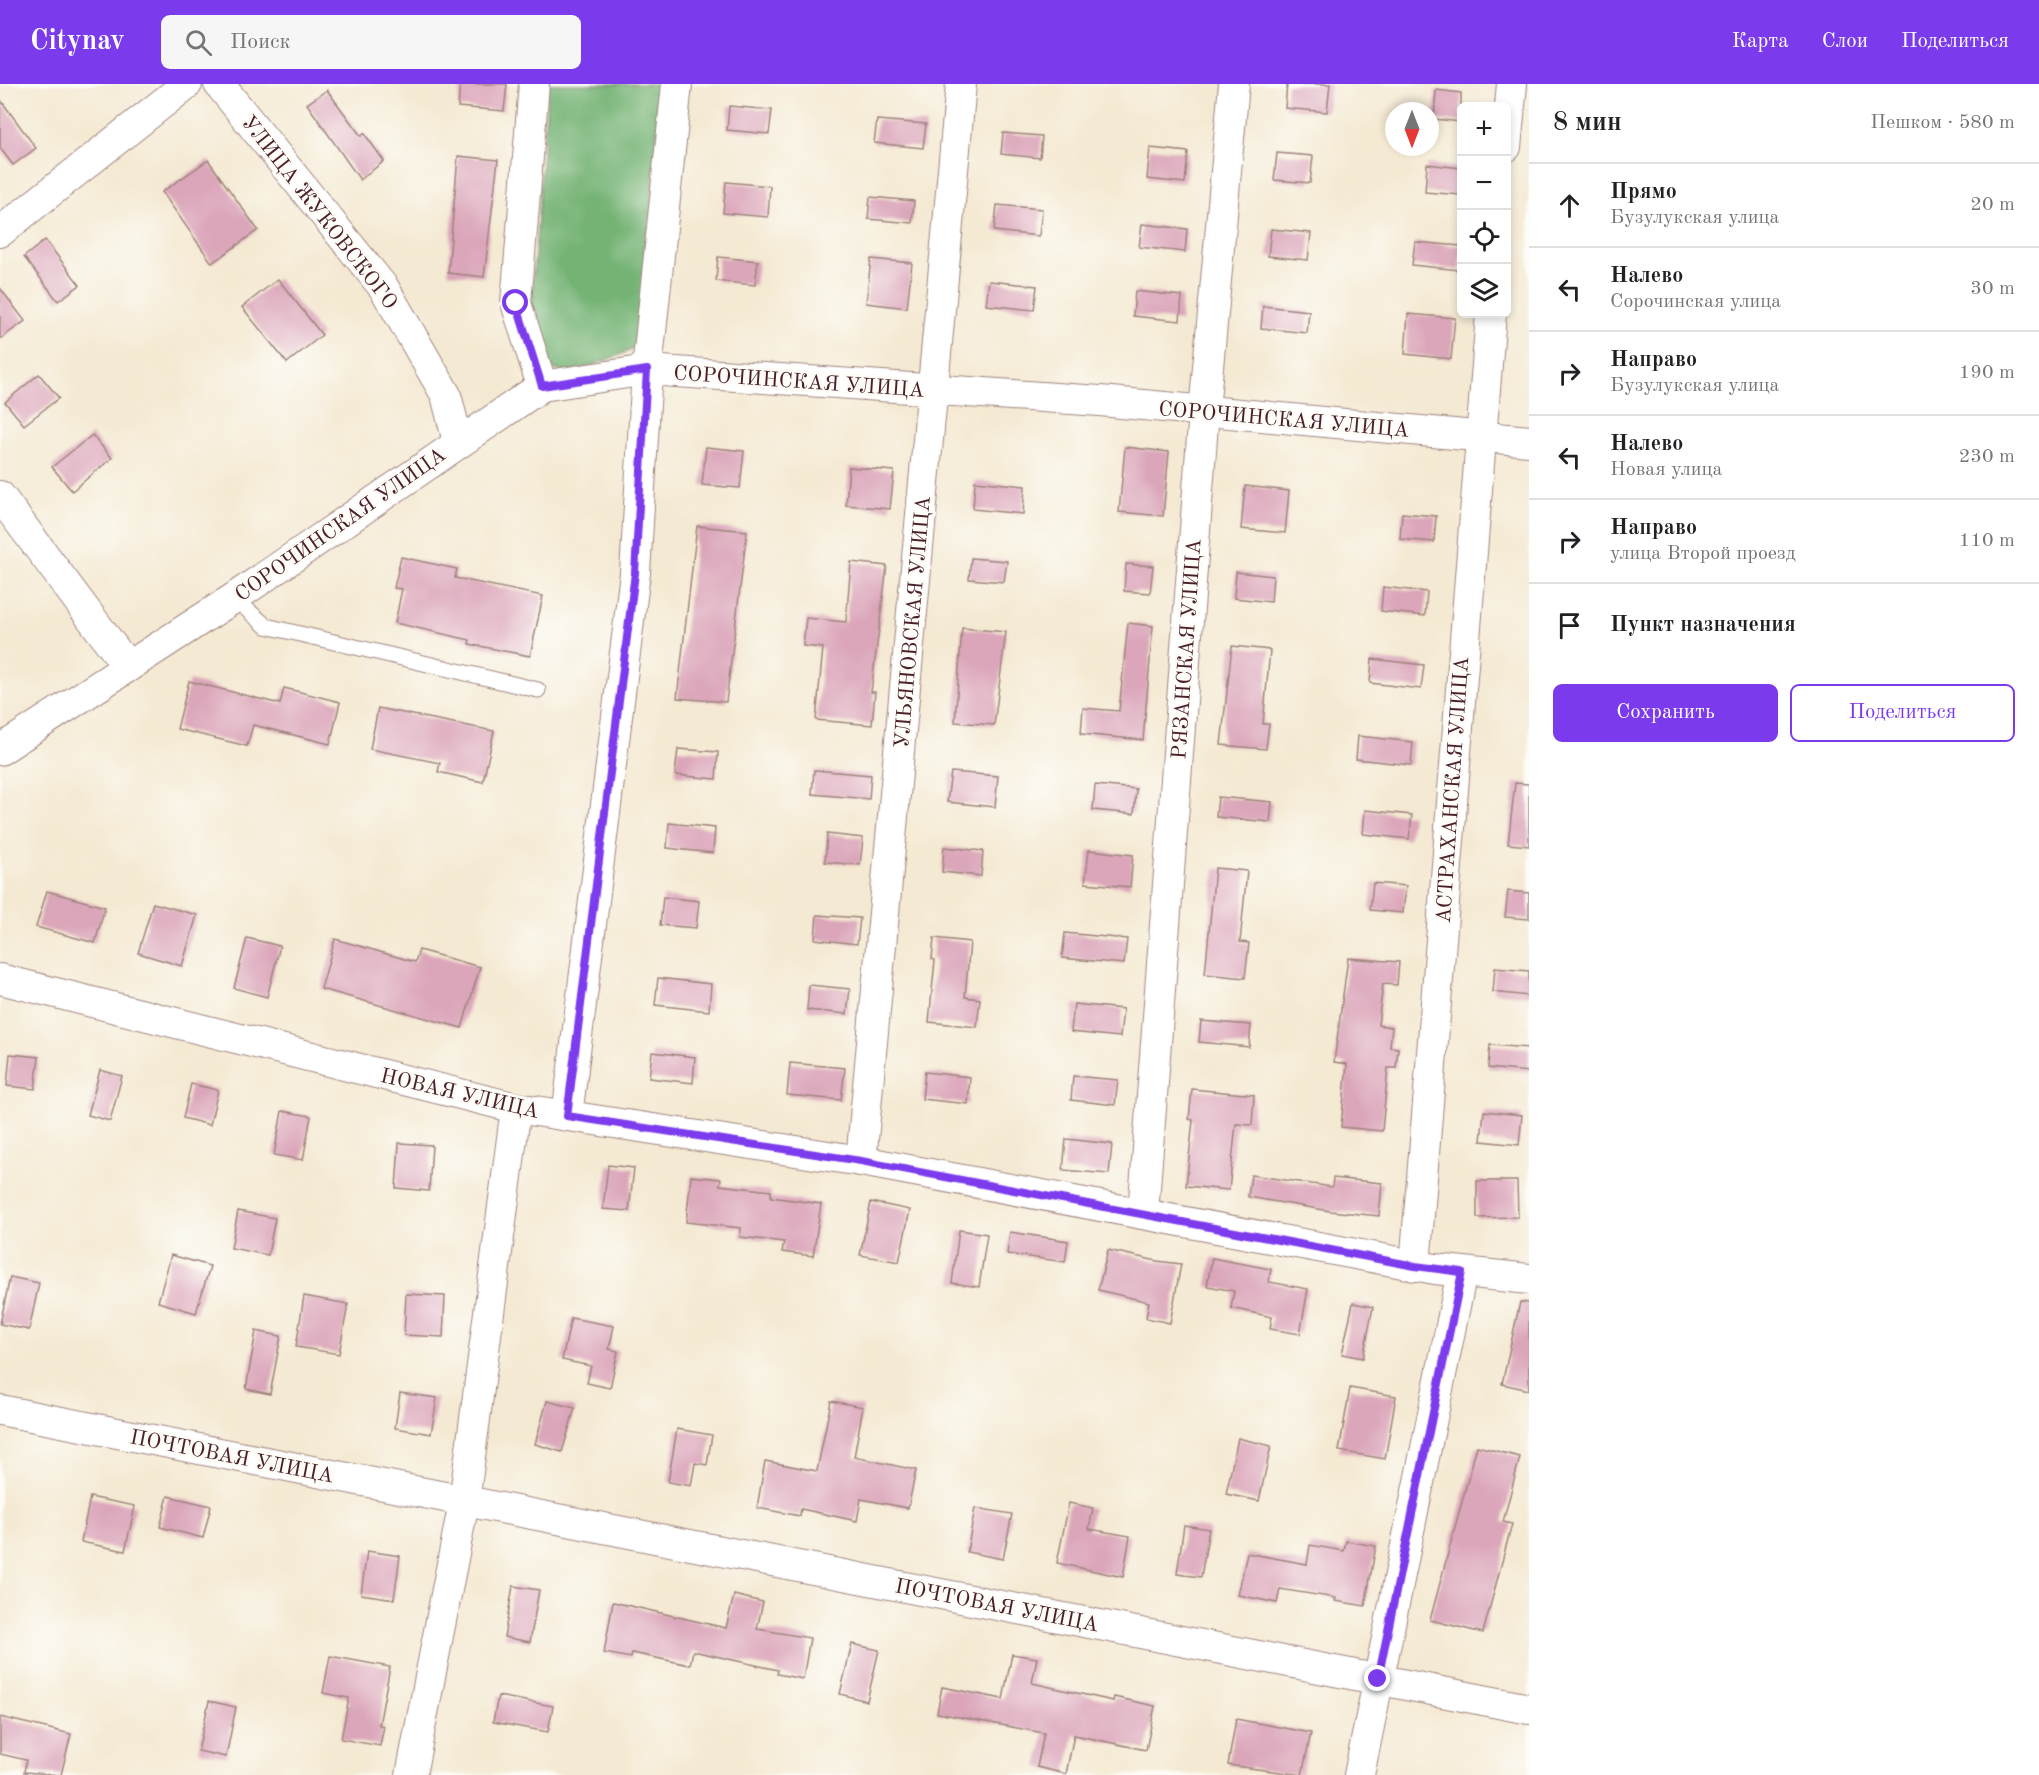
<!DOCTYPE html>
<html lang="ru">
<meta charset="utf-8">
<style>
:root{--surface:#fff;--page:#f6f6f6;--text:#202124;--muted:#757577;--line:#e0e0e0;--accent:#7c3aed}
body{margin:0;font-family:"Old Standard TT",serif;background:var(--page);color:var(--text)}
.controls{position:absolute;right:18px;top:18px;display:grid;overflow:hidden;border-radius:9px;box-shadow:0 3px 9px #0003}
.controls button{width:54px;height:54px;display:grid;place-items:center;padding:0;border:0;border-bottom:2px solid var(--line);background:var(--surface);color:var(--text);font:30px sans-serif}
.compass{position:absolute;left:1385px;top:18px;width:54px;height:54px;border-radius:50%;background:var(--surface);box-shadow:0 3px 9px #0003;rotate:180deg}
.stop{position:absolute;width:18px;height:18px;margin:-14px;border:4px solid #7c3aed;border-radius:50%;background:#fff}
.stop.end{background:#7c3aed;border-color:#fff;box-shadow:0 2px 6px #0008}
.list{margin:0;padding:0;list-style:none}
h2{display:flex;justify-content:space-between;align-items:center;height:78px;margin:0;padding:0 24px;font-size:26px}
h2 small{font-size:20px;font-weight:400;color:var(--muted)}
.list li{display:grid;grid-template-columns:39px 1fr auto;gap:18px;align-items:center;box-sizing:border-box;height:84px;padding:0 24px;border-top:2px solid var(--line)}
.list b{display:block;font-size:22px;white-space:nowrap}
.list p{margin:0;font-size:20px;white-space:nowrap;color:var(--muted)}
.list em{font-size:20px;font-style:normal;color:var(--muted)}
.actions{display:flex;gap:12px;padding:18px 24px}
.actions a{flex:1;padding:14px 0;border:2px solid var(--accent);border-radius:9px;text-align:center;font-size:21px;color:var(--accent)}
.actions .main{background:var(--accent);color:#fff}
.icon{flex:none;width:33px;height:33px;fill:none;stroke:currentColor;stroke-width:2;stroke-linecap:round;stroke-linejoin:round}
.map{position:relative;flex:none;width:1529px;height:1691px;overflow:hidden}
header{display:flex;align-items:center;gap:36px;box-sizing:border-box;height:84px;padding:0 30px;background:var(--accent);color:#fff}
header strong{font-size:28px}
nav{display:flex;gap:33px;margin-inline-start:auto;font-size:21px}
.search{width:420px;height:54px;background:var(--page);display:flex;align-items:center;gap:15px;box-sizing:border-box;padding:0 21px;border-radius:9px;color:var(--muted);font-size:22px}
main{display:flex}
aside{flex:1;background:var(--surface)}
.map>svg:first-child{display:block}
.forest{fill:#74b374;stroke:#5f6950;stroke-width:1.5}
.building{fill:#dba5ba}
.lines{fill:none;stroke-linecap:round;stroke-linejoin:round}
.lane-casing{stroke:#9f847e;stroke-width:17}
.street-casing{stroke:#9f847e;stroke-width:32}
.lane{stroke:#fff;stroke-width:15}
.street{stroke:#fff;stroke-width:30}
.route{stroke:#7c3aed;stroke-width:8}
.labels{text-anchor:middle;stroke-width:6;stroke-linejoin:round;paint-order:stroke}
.street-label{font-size:21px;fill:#4a1f2b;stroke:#fdfcf7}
</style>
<header>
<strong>Citynav</strong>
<div class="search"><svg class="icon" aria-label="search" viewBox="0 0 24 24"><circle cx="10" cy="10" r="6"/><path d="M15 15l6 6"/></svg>Поиск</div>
<nav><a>Карта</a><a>Слои</a><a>Поделиться</a></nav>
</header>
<main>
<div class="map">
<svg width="1529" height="1691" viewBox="0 0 1529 1691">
<rect width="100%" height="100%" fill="#fdfcf7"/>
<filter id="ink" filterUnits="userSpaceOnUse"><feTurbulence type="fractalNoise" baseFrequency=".0167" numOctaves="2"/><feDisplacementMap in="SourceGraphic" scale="12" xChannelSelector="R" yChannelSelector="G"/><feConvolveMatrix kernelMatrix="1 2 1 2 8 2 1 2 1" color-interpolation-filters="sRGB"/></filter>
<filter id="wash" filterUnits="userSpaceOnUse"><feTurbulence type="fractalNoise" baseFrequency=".008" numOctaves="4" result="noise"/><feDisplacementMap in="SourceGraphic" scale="24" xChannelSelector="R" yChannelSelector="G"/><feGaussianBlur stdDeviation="1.35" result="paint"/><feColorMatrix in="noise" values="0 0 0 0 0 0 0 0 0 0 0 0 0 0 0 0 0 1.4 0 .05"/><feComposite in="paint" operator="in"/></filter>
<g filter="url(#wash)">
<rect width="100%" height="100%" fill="#f4e9d2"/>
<!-- forest -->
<path class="forest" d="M 548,0 L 662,0 L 638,263 C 620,270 570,295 554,285 C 538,275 535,251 530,235 Z"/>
<g id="blocks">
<!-- building -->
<g class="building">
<path d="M 460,0 L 507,0 L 504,27 L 458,23 Z"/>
<path d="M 1287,0 L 1330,0 L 1327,28 L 1285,24 Z"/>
<path d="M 327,6 L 361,52 L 364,49 L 384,77 L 360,96 L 307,20 Z"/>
<path d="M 1436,6 L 1461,9 L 1461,38 L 1434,35 Z"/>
<path d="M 0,15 L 36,64 L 13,81 L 0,64 Z"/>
<path d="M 729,22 L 772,26 L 769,50 L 727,46 Z"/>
<path d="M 877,36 L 926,40 L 923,64 L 874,59 Z"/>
<path d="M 1003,49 L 1042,52 L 1040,74 L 1001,70 Z"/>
<path d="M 1150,64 L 1188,68 L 1185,99 L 1147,95 Z"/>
<path d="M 1277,69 L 1313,72 L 1310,99 L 1274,96 Z"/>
<path d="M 458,72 L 498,76 L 484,193 L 448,189 Z"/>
<path d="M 208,76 L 258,146 L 212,179 L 162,108 Z"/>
<path d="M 1427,80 L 1461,84 L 1461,111 L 1425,108 Z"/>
<path d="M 726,98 L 770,102 L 768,133 L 723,129 Z"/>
<path d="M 870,113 L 914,117 L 912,139 L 868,135 Z"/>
<path d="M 997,121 L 1042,125 L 1039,152 L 994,147 Z"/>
<path d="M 1142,140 L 1187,145 L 1185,168 L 1139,163 Z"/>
<path d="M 1271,145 L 1311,149 L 1308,176 L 1268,172 Z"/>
<path d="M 45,156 L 80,201 L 58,217 L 24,173 Z"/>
<path d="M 1415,158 L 1461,162 L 1459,186 L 1412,181 Z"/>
<path d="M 718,173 L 758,177 L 755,201 L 716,197 Z"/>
<path d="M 871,175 L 912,179 L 907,224 L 866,219 Z"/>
<path d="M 278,195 L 322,251 L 287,279 L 242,223 Z"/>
<path d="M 989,197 L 1037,202 L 1034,226 L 986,221 Z"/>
<path d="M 0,204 L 25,237 L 0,255 Z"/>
<path d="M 1135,207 L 1182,212 L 1180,237 L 1133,232 Z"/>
<path d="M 1263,222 L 1309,227 L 1307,249 L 1261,244 Z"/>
<path d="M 1408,230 L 1455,234 L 1451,275 L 1405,270 Z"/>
<path d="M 39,290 L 59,314 L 24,341 L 5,318 Z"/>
<path d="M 92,351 L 112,374 L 72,407 L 52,383 Z"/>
<path d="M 706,363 L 744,367 L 740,404 L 702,401 Z"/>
<path d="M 1125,363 L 1169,368 L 1163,432 L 1119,428 Z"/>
<path d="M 849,383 L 894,387 L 890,425 L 846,421 Z"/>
<path d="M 975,397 L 1025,402 L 1023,430 L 973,425 Z"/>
<path d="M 1245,402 L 1289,407 L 1285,449 L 1241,445 Z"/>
<path d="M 1402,429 L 1436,432 L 1434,458 L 1400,455 Z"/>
<path d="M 697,442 L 747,447 L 726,618 L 677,614 Z"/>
<path d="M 401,473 L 457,485 L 455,494 L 543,512 L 530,572 L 469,560 L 470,556 L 395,539 L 402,505 L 394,504 Z"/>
<path d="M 971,474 L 1007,477 L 1004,498 L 969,495 Z"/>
<path d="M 851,478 L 887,482 L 871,608 L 875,608 L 872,641 L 816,636 L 823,564 L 803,562 L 806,534 L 846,538 Z"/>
<path d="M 1126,480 L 1153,482 L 1150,509 L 1124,507 Z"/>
<path d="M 1236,488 L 1273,492 L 1271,518 L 1234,514 Z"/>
<path d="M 1383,503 L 1427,508 L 1425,532 L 1381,527 Z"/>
<path d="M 1128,539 L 1153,542 L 1143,656 L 1081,650 L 1083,624 L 1119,627 Z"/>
<path d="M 962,544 L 1006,548 L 994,641 L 955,638 Z"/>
<path d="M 1232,562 L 1270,566 L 1263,640 L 1269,640 L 1266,665 L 1221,661 Z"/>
<path d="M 1372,575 L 1424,581 L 1421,605 L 1370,599 Z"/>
<path d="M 189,597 L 280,620 L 284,604 L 340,618 L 330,660 L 253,641 L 247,662 L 177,645 Z"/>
<path d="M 378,624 L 494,647 L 483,698 L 438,688 L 440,679 L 370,665 Z"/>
<path d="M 1358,652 L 1413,658 L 1411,681 L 1356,675 Z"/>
<path d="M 678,665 L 718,668 L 716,695 L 675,691 Z"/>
<path d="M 814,686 L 871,691 L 869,715 L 812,710 Z"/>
<path d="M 951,688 L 998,692 L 995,723 L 947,718 Z"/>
<path d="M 1515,699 L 1529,700 L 1529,762 L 1508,760 Z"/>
<path d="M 1095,701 L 1136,705 L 1134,730 L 1093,726 Z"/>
<path d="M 1218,713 L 1272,718 L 1270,738 L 1216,733 Z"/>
<path d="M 1365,726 L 1412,731 L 1409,755 L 1363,750 Z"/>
<path d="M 669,739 L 715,744 L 713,769 L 667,764 Z"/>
<path d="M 827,750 L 863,754 L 860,781 L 825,778 Z"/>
<path d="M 944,763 L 983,767 L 981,792 L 942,788 Z"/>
<path d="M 1089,766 L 1133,771 L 1130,803 L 1085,799 Z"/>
<path d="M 1215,784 L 1247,787 L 1240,858 L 1249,859 L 1245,894 L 1205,890 Z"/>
<path d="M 1373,799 L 1406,802 L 1403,829 L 1370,826 Z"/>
<path d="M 47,807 L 105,823 L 95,859 L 36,843 Z"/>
<path d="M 1508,807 L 1529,809 L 1529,835 L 1505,833 Z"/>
<path d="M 663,813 L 699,817 L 696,844 L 660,841 Z"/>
<path d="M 153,819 L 197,831 L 182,882 L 138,869 Z"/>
<path d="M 817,831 L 860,834 L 857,860 L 815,855 Z"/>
<path d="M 1065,849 L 1127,855 L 1124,880 L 1062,874 Z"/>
<path d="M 247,854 L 280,862 L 267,913 L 234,904 Z"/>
<path d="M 934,854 L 970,858 L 965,913 L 980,915 L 977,943 L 929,938 L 935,876 L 932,875 Z"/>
<path d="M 335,855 L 415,878 L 419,866 L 480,883 L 462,944 L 321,905 Z"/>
<path d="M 1348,874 L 1399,878 L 1397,901 L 1383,900 L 1378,941 L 1392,943 L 1390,963 L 1398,964 L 1396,984 L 1388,984 L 1382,1047 L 1341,1043 L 1347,980 L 1334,978 Z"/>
<path d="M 1495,884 L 1529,887 L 1529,912 L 1493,908 Z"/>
<path d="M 658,894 L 711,900 L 709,927 L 655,921 Z"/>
<path d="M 809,901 L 850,905 L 847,930 L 807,926 Z"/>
<path d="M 1074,920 L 1123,925 L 1120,953 L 1071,948 Z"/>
<path d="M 1201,937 L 1251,941 L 1249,963 L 1199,958 Z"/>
<path d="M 1490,961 L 1529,964 L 1529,988 L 1488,984 Z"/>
<path d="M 652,968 L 695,973 L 693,999 L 649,994 Z"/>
<path d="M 10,970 L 39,973 L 35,1005 L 7,1002 Z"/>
<path d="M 790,979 L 845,984 L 841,1016 L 787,1011 Z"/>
<path d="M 100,986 L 122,992 L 110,1037 L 88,1031 Z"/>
<path d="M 925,988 L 970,993 L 968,1020 L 922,1015 Z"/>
<path d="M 1073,992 L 1118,996 L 1115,1021 L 1071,1016 Z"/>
<path d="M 191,1000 L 218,1006 L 210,1041 L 183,1034 Z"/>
<path d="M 1192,1005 L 1254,1011 L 1252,1041 L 1236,1040 L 1229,1106 L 1186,1102 L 1193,1036 L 1189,1035 Z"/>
<path d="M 282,1027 L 311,1032 L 303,1076 L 274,1071 Z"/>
<path d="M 1484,1027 L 1522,1031 L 1519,1061 L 1481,1057 Z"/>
<path d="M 1066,1055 L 1112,1060 L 1109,1090 L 1063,1086 Z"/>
<path d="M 399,1059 L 432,1061 L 429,1107 L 396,1104 Z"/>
<path d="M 608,1081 L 634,1084 L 629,1127 L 603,1125 Z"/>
<path d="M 1251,1091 L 1332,1103 L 1333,1094 L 1382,1099 L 1379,1132 L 1330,1127 L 1248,1113 Z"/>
<path d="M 691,1092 L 721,1095 L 720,1101 L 771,1107 L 771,1113 L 821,1120 L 813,1172 L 782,1168 L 784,1158 L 740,1153 L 741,1144 L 686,1138 Z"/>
<path d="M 1477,1097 L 1517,1097 L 1518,1133 L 1477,1134 Z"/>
<path d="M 871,1118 L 910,1126 L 899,1178 L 860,1171 Z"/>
<path d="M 238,1127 L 275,1134 L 268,1171 L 231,1164 Z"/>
<path d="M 959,1146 L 987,1150 L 979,1203 L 952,1199 Z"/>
<path d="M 1010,1148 L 1068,1157 L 1065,1178 L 1007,1170 Z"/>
<path d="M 1108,1166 L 1157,1177 L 1181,1180 L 1170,1239 L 1146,1234 L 1149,1218 L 1098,1206 Z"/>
<path d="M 171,1171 L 210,1182 L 196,1229 L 158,1218 Z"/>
<path d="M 1212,1174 L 1271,1185 L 1269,1198 L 1308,1205 L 1300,1250 L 1270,1245 L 1272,1233 L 1231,1224 L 1234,1207 L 1207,1202 Z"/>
<path d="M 10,1193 L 39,1199 L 29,1246 L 0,1240 Z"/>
<path d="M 406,1210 L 445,1212 L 443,1253 L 404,1251 Z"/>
<path d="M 304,1212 L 348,1220 L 339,1270 L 296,1263 Z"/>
<path d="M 1520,1218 L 1529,1219 L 1529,1306 L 1502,1300 Z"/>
<path d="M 1353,1219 L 1373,1223 L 1363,1274 L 1342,1270 Z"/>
<path d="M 571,1234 L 614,1242 L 609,1265 L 618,1267 L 610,1304 L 587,1299 L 591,1282 L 562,1276 Z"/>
<path d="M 256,1247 L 281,1252 L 270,1310 L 246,1305 Z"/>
<path d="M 1350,1304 L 1396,1312 L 1385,1375 L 1339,1367 Z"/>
<path d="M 400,1309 L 437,1314 L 431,1350 L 395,1344 Z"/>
<path d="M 547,1317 L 575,1324 L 562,1368 L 535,1360 Z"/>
<path d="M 831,1317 L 863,1323 L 854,1373 L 916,1386 L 908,1424 L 861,1415 L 857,1437 L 801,1425 L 800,1432 L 757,1424 L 765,1377 L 817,1387 Z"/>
<path d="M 677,1345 L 712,1351 L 707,1381 L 695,1379 L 691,1402 L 668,1398 Z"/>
<path d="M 1238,1354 L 1271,1362 L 1259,1417 L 1226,1410 Z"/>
<path d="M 1477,1362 L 1520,1373 L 1503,1438 L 1512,1440 L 1483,1549 L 1430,1536 Z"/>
<path d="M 168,1412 L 211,1422 L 203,1454 L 160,1443 Z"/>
<path d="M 90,1413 L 135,1422 L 125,1467 L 81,1458 Z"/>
<path d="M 1069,1419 L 1093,1424 L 1089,1445 L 1130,1452 L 1123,1493 L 1057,1479 Z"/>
<path d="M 975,1424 L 1012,1430 L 1003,1475 L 967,1468 Z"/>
<path d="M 1184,1441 L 1209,1445 L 1201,1493 L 1177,1490 Z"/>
<path d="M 1346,1457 L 1376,1462 L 1365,1522 L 1335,1517 L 1336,1514 L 1280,1505 L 1277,1519 L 1238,1511 L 1247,1469 L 1307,1480 L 1310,1461 L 1344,1467 Z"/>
<path d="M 367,1467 L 400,1472 L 394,1515 L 361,1510 Z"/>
<path d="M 513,1502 L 539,1506 L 530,1558 L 504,1553 Z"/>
<path d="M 734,1511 L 763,1518 L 757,1545 L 810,1554 L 803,1595 L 777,1590 L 778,1586 L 693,1567 L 690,1581 L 632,1569 L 631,1574 L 604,1569 L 613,1518 L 726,1544 Z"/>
<path d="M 852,1560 L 879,1566 L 867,1617 L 840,1610 Z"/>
<path d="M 1012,1570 L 1037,1574 L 1032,1599 L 1113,1617 L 1114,1613 L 1155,1622 L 1146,1666 L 1074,1651 L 1066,1690 L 1037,1683 L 1044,1649 L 937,1629 L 942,1603 L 1003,1615 Z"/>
<path d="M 330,1572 L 390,1583 L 379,1641 L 384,1642 L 380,1662 L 341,1655 L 349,1614 L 323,1609 Z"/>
<path d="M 498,1612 L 553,1622 L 548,1648 L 493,1638 Z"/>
<path d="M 209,1617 L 236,1623 L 226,1673 L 198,1667 Z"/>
<path d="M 0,1633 L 71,1650 L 61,1691 L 24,1688 L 26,1676 L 0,1670 Z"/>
<path d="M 1236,1635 L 1311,1649 L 1302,1691 L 1228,1681 Z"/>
</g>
</g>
</g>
<g filter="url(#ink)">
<use href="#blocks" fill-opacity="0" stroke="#9f847e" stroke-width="1.5"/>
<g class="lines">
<defs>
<path id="lane" d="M 234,514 L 266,542 L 538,606"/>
<g id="street">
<path d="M 219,0 L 384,204 L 446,311 L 458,358"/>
<path d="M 534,0 L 516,219 L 542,302"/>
<path d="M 1506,63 L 1512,0"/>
<path d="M 0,148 L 187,0"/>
<path d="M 0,412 L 128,583"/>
<path d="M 0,666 L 234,514 L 542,302 L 647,286 L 1100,317 L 1529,357"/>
<path d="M 0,895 L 516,1024 L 861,1077 L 1435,1185 L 1529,1195"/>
<path d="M 567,1032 L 635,489 L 647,286 L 677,0"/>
<path d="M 861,1077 L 961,0"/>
<path d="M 1143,1130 L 1204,327 L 1234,0"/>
<path d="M 1415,1182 L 1491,230"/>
<path d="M 0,1326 L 1529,1625"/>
<path d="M 411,1691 L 464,1418 L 516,1024"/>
<path d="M 1359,1691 L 1462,1188"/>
</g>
</defs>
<!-- lane casing -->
<use href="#lane" class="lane-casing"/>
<!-- street casing -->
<use href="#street" class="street-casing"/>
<!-- lane -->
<use href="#lane" class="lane"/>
<!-- street -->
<use href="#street" class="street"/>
</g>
</g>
<g class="lines" filter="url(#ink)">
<!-- route -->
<path class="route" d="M 516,219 L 542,302 L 647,286 L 635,489 L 567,1032 L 861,1077 L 1415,1182 L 1462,1188 L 1378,1595"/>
</g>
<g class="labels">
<!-- street labels -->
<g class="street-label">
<text transform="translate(320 128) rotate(52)" y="7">УЛИЦА ЖУКОВСКОГО</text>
<text transform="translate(799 297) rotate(4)" y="7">СОРОЧИНСКАЯ УЛИЦА</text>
<text transform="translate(1284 335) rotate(5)" y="7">СОРОЧИНСКАЯ УЛИЦА</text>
<text transform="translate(340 440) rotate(-35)" y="7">СОРОЧИНСКАЯ УЛИЦА</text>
<text transform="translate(912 538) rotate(-85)" y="7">УЛЬЯНОВСКАЯ УЛИЦА</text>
<text transform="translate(1186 565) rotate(-86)" y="7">РЯЗАНСКАЯ УЛИЦА</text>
<text transform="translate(1452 706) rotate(-86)" y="7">АСТРАХАНСКАЯ УЛИЦА</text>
<text transform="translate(460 1009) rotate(13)" y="7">НОВАЯ УЛИЦА</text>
<text transform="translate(232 1372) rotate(11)" y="7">ПОЧТОВАЯ УЛИЦА</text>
<text transform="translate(997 1521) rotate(11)" y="7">ПОЧТОВАЯ УЛИЦА</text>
</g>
</g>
</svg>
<div class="controls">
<button>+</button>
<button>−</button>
<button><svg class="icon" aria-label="locate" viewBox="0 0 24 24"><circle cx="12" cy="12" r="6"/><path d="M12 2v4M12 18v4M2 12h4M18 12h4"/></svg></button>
<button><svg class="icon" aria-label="layers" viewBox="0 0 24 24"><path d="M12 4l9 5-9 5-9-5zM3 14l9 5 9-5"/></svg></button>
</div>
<svg class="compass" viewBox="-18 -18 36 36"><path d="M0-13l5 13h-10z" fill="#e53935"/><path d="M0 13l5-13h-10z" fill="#757577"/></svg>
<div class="stop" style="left:516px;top:219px"></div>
<div class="stop end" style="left:1378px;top:1595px"></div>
</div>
<aside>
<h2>8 мин<small>Пешком · 580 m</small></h2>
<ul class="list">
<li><svg class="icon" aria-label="ahead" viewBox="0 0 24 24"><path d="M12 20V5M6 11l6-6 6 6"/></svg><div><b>Прямо</b><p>Бузулукская улица</p></div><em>20 m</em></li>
<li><svg class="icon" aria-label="left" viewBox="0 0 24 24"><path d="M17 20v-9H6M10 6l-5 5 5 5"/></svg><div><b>Налево</b><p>Сорочинская улица</p></div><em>30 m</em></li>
<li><svg class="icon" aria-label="right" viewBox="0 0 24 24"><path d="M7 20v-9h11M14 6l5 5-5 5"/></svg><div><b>Направо</b><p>Бузулукская улица</p></div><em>190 m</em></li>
<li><svg class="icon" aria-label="left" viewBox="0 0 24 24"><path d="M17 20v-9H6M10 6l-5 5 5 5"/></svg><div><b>Налево</b><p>Новая улица</p></div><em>230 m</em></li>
<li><svg class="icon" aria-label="right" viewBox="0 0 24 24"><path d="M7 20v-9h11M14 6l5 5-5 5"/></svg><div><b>Направо</b><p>улица Второй проезд</p></div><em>110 m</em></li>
<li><svg class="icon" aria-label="arrive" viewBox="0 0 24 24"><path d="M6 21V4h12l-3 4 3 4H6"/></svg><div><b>Пункт назначения</b></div></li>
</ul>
<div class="actions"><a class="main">Сохранить</a><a>Поделиться</a></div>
</aside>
</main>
